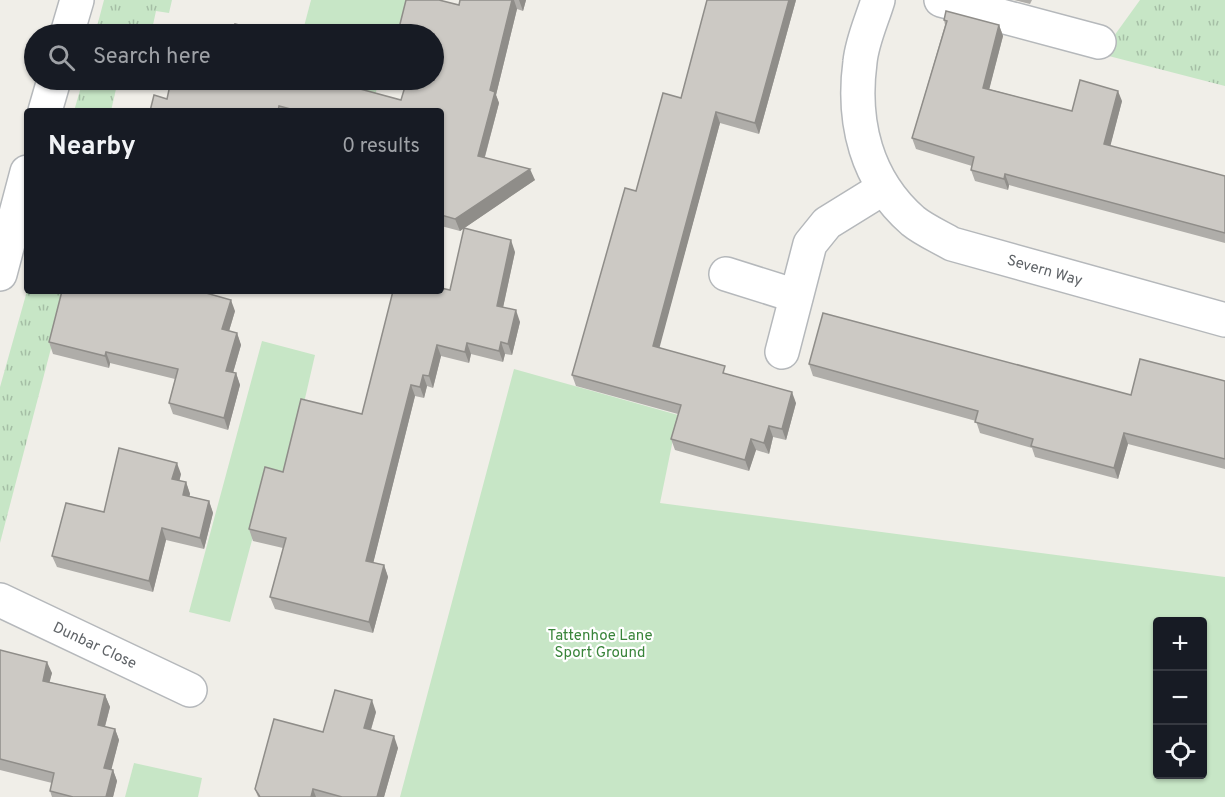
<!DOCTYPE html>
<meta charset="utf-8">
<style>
:root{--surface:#171b24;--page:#242831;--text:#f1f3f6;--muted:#9ea1a6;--line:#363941}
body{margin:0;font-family:Overpass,sans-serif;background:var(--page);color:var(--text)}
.controls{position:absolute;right:18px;bottom:18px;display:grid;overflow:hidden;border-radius:6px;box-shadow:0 2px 4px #0004}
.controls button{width:54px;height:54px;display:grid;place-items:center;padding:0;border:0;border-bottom:2px solid var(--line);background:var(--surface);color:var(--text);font:30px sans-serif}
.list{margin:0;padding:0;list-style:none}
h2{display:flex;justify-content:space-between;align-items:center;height:78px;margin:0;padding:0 24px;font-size:26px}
h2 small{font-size:20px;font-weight:400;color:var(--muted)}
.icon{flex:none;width:33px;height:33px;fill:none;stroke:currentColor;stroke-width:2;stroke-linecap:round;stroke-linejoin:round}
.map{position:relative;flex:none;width:1225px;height:797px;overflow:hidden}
.search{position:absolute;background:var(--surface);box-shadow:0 2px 4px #0004;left:24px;top:24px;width:420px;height:66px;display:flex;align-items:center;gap:15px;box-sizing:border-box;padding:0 21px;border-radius:33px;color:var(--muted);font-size:22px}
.panel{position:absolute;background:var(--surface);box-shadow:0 2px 4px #0004;left:24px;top:108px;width:420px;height:186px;border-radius:6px}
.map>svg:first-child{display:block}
.grass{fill:url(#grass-tufts)}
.park{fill:#c7e6c6;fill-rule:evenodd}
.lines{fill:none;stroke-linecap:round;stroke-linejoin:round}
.minor-casing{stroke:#b5b8bb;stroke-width:36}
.minor{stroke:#fff;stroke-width:33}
.wall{fill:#afada9}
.shaded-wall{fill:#8f8d89}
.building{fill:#ccc9c4;stroke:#8f8d89;stroke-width:1.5}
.labels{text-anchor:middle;stroke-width:4.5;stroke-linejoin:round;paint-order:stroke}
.street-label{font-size:15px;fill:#5f6367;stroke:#fff}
.park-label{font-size:15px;fill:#39843a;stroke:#fff}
</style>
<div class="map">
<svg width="1225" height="797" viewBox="0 0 1225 797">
<defs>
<pattern id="grass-tufts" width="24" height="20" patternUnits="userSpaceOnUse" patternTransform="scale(1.5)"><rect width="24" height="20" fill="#c7e6c6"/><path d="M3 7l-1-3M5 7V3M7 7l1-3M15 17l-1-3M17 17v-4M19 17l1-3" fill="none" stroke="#a5bea5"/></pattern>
</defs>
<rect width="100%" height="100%" fill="#f0eee8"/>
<!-- grass -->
<g class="grass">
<path d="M 104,0 L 172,0 L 169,13 L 156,11 L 151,34 L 95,34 Z"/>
<path d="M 1140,0 L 1225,0 L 1225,86 L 1101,54 Z"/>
<path d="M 83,80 L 118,80 L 111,111 L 74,111 Z"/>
<path d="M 27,291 L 66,291 L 0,543 L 0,387 Z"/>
</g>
<!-- park -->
<g class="park">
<path d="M 311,0 L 410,0 L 403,34 L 302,34 Z"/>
<path d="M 331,80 L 379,80 L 371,111 L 324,111 Z"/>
<path d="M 262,341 L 315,355 L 286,481 L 269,477 L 230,622 L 189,612 Z"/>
<path d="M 514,369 L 678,415 L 660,503 L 1225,577 L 1225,797 L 400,797 ZM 1158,622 L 1202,622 L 1202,774 L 1158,774 Z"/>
<path d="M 134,763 L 202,778 L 198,797 L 125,797 Z"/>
</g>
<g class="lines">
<defs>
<g id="minor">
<path d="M 878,0 C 872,20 862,41 860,62 C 852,122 866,180 913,221 C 924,230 940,237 952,244 L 1225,320"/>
<path d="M 941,0 L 1099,42"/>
<path d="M 67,34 L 77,0"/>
<path d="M 45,111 L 54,80"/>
<path d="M 0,274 L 27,172"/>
<path d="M 726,274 L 796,296"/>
<path d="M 782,352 L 810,244 L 827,223 L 882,189"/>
<path d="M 0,600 L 190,690"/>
</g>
</defs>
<!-- minor casing -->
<use href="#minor" class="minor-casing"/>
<!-- minor -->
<use href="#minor" class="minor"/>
</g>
<!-- wall -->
<g class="wall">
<path d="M 460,0 L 526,0 L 523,11 L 517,9 L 496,95 L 499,103 L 485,157 L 535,180 L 460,231 L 441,226 L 441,111 L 150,111 L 181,88 L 220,88 L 401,100 L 434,34 L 402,34 L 399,28 L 459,5 Z"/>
<path d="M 796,0 L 759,134 L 720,123 L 659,347 L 727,374 L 796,403 L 786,440 L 773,437 L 769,454 L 756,450 L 749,471 L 675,450 L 671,439 L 678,414 L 576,386 L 572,375 L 636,191 L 681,98 Z"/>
<path d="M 1014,0 L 1032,0 L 1030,4 Z"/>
<path d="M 944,20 L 999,25 L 1003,36 L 989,89 L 1072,111 L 1122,101 L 1110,146 L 1225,176 L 1225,243 L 1009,185 L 1008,190 L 975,181 L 971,170 L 972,166 L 916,149 L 912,138 L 945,25 Z"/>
<path d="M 515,252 L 503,307 L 520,322 L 512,355 L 505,354 L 503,362 L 471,354 L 469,363 L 441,356 L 433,388 L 427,386 L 424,398 L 415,396 L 373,563 L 384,565 L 388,577 L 373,633 L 275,609 L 270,597 L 283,548 L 253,541 L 249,529 L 283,472 L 362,414 L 450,290 Z"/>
<path d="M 235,311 L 229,331 L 237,333 L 241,345 L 233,373 L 236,373 L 240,385 L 228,430 L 173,414 L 169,403 L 175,379 L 110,363 L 109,368 L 53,354 L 49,342 Z"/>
<path d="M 809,364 L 1131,395 L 1225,381 L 1225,469 L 1128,444 L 1118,479 L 1035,457 L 1032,448 L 980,433 L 976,421 L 813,376 Z"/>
<path d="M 181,474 L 179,481 L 186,482 L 190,494 L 189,496 L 209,501 L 213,513 L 204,549 L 166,540 L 153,592 L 57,567 L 52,556 L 104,512 Z"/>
<path d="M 0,650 L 52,673 L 49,682 L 105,695 L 110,707 L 105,727 L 115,729 L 119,740 L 111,769 L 113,770 L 117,781 L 113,797 L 52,797 L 50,791 L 52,783 L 0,770 Z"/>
<path d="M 376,712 L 371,730 L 398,748 L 384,797 L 258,797 L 255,789 L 323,732 Z"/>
</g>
<!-- shaded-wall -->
<g class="shaded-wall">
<path d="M 512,0 L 514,0 L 517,9 L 496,95 L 499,103 L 482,167 L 478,156 L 490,90 Z"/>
<path d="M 519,0 L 526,0 L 523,11 Z"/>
<path d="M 789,0 L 796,0 L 759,134 L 755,123 Z"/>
<path d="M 999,25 L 1003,36 L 987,98 L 983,88 Z"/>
<path d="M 1118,91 L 1122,101 L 1108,155 L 1104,144 Z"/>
<path d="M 716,112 L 720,123 L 657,357 L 653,346 Z"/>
<path d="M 530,169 L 535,180 L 460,231 L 455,219 Z"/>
<path d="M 1005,174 L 1009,185 L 1008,190 L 1004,179 Z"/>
<path d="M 511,240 L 515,252 L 501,317 L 497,306 Z"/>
<path d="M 231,300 L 235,311 L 226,341 L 222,329 Z"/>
<path d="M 516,310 L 520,322 L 512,355 L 508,344 Z"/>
<path d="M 237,333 L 241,345 L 230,383 L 226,371 Z"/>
<path d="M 501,342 L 505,354 L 503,362 L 499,351 Z"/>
<path d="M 467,343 L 471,354 L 469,363 L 465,352 Z"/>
<path d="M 437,345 L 441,356 L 433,388 L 429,376 Z"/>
<path d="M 106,352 L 110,363 L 109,368 L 105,356 Z"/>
<path d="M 236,373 L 240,385 L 228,430 L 224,418 Z"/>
<path d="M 423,375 L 427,386 L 424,398 L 420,387 Z"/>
<path d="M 411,385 L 415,396 L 371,572 L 366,561 Z"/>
<path d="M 792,392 L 796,403 L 786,440 L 782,429 Z"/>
<path d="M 769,426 L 773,437 L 769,454 L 764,443 Z"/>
<path d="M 1124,433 L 1128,444 L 1118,479 L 1114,468 Z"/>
<path d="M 751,439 L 756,450 L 749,471 L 745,460 Z"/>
<path d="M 177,463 L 181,474 L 177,491 L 172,479 Z"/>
<path d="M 186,482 L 190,494 L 187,506 L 183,495 Z"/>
<path d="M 209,501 L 213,513 L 204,549 L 200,538 Z"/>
<path d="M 162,528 L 166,540 L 153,592 L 149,581 Z"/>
<path d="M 384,565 L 388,577 L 373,633 L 369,622 Z"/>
<path d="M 47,662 L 52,673 L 47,692 L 43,681 Z"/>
<path d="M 105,695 L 110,707 L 102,737 L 98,725 Z"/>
<path d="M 372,700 L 376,712 L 368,739 L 364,728 Z"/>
<path d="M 115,729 L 119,740 L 109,779 L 104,768 Z"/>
<path d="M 394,736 L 398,748 L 384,797 L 377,797 Z"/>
<path d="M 113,770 L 117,781 L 113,797 L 106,797 Z"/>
<path d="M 313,789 L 316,797 L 311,797 Z"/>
</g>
<!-- building -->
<g class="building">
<path d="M 406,0 L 439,0 L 459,5 L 460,0 L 512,0 L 490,90 L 495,92 L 478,156 L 530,169 L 455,219 L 441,215 L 441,111 L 298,111 L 279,106 L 278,111 L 150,111 L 154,95 L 167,99 L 170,85 L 181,88 L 183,80 L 188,80 L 220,88 L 222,80 L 327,80 L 401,100 L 407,80 L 434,80 L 434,34 L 420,34 L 420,33 L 399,28 Z"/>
<path d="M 707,0 L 789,0 L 755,123 L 716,112 L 653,346 L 725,366 L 723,373 L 792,392 L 782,429 L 769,426 L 764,443 L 751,439 L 745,460 L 671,439 L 681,405 L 572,375 L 625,188 L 636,191 L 663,93 L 681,98 Z"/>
<path d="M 946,11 L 999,25 L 983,88 L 1072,111 L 1080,80 L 1118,91 L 1104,144 L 1225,176 L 1225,233 L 1005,174 L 1004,179 L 971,170 L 974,157 L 912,138 L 947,21 L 944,20 Z"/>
<path d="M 235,24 L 277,34 L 233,34 Z"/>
<path d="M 464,228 L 511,240 L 497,306 L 516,310 L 508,344 L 501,342 L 499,351 L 467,343 L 465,352 L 437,345 L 429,376 L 423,375 L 420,387 L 411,385 L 366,561 L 384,565 L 369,622 L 270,597 L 286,538 L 249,529 L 265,467 L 283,472 L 301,399 L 362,414 L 393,291 L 441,291 L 441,288 L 450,290 Z"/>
<path d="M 62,291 L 199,291 L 231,300 L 222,329 L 237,333 L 226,371 L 236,373 L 224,418 L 169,403 L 178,369 L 106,352 L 105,356 L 49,342 Z"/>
<path d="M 823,313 L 1131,395 L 1140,359 L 1225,381 L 1225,459 L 1124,433 L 1114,468 L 1031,446 L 1033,439 L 975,422 L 978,411 L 809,364 Z"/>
<path d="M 119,448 L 177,463 L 172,479 L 186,482 L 183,495 L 209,501 L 200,538 L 162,528 L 149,581 L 52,556 L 66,503 L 104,512 Z"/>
<path d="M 0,650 L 47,662 L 43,681 L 105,695 L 98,725 L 115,729 L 104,768 L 113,770 L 106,797 L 73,797 L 50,791 L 54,773 L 0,759 Z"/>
<path d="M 335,690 L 372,700 L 364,728 L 394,736 L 377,797 L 342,797 L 313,789 L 311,797 L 260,797 L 255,789 L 274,719 L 323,732 Z"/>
</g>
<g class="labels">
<!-- street labels -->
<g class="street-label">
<text transform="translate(1045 270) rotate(16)" y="5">Severn Way</text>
<text transform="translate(95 645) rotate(25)" y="5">Dunbar Close</text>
</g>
<!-- park labels -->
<g class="park-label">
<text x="600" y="640">Tattenhoe Lane<tspan x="600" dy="17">Sport Ground</tspan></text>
</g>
</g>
</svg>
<div class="controls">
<button>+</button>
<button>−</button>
<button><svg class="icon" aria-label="locate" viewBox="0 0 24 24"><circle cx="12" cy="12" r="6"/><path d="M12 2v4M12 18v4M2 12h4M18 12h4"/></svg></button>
</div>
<div class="search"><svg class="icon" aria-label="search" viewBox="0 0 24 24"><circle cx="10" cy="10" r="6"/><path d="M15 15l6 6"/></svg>Search here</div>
<section class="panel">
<h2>Nearby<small>0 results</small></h2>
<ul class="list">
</ul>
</section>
</div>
